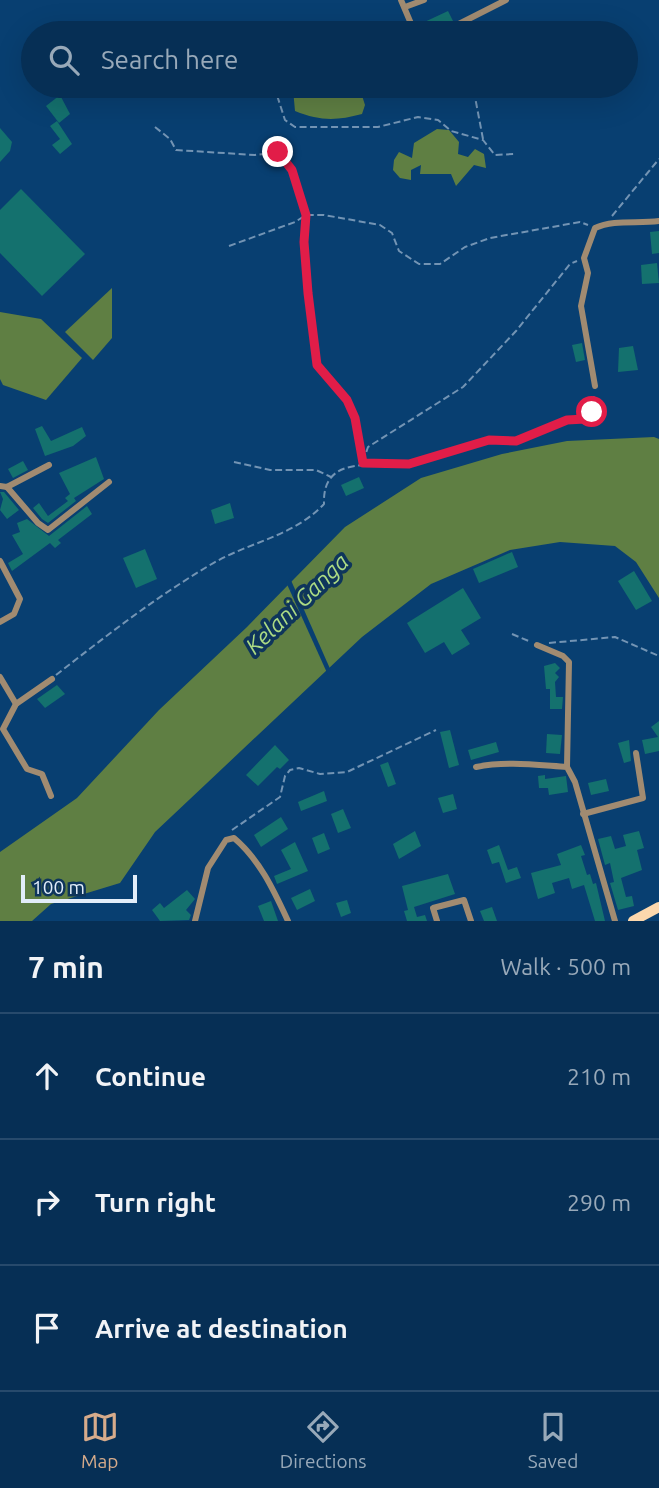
<!DOCTYPE html>
<meta charset="utf-8">
<style>
:root{--surface:#062f55;--page:#143b5f;--text:#f1f3f6;--muted:#98a9b9;--line:#274a6c;--accent:#d6ab8b}
body{margin:0;font-family:Ubuntu,sans-serif;background:var(--page);color:var(--text)}
.scale{position:absolute;left:21px;bottom:18px;width:116px;box-sizing:border-box;padding-left:7px;border:4px solid #e2edf9;border-top:0;font-size:19px;line-height:24px;white-space:nowrap;color:#e2edf9;-webkit-text-stroke:5px #0e355b;paint-order:stroke}
.stop{position:absolute;width:21px;height:21px;margin:-16px;border:5px solid #e11d48;border-radius:50%;background:#fff}
.stop.end{background:#e11d48;border-color:#fff;box-shadow:0 2px 7px #0008}
.list{margin:0;padding:0;list-style:none}
h2{display:flex;justify-content:space-between;align-items:center;height:91px;margin:0;padding:0 28px;font-size:30px}
h2 small{font-size:23px;font-weight:400;color:var(--muted)}
.list li{display:grid;grid-template-columns:46px 1fr auto;gap:21px;align-items:center;box-sizing:border-box;height:126px;padding:0 28px;border-top:2px solid var(--line)}
.list b{display:block;font-size:26px;white-space:nowrap}
.list em{font-size:23px;font-style:normal;color:var(--muted)}
.icon{flex:none;width:38px;height:38px;fill:none;stroke:currentColor;stroke-width:2;stroke-linecap:round;stroke-linejoin:round}
.map{position:relative;flex:none;width:659px;height:921px;overflow:hidden}
.search{position:absolute;background:var(--surface);box-shadow:0 7px 28px #0002;left:21px;right:21px;top:21px;height:77px;display:flex;align-items:center;gap:18px;box-sizing:border-box;padding:0 24px;border-radius:38px;color:var(--muted);font-size:26px}
.sheet{height:469px;background:var(--surface)}
nav{display:flex;justify-content:space-around;align-items:center;box-sizing:border-box;height:98px;border-top:2px solid var(--line);background:var(--surface);font-size:19px;color:var(--muted)}
nav a{display:grid;justify-items:center;gap:4px}
nav .on{color:var(--accent)}
.map>svg:first-child{display:block}
.water{fill:#5f7f43}
.pier{fill:#083f71}
.building{fill:#14716e}
.lines{fill:none;stroke-linecap:round;stroke-linejoin:round}
.path{stroke:#7394b4;stroke-width:2;stroke-dasharray:7 3.5;stroke-linecap:butt}
.minor{stroke:#a18b71;stroke-width:6}
.primary{stroke:#fcd8ad;stroke-width:10}
.route{stroke:#e11d48;stroke-width:9}
.labels{text-anchor:middle;stroke-width:7;stroke-linejoin:round;paint-order:stroke}
.water-label{font-size:23px;font-style:italic;fill:#acdb84;stroke:#0e355b}
</style>
<div class="map">
<svg width="659" height="921" viewBox="0 0 659 921">
<rect width="100%" height="100%" fill="#083f71"/>
<!-- water -->
<g class="water">
<path d="M 290,86 L 359,86 L 365,105 L 362,114 C 336,121 320,121 295,111 L 293,89 Z"/>
<path d="M 437,129 L 449,130 L 459,142 L 458,154 L 468,157 L 475,149 L 484,154 L 486,168 L 474,165 L 456,186 L 451,174 L 420,174 L 421,165 L 411,170 L 411,180 L 400,178 L 393,170 L 394,160 L 399,152 L 412,158 L 414,143 Z"/>
<path d="M 112,288 L 112,338 L 93,360 L 65,332 Z"/>
<path d="M 0,312 L 41,319 L 82,358 L 46,400 L 3,385 L 0,379 Z"/>
<path d="M 654,437 L 659,439 L 659,598 L 636,562 L 615,546 L 560,542 L 510,550 L 431,584 L 362,637 L 155,832 L 120,883 L 51,904 L 32,921 L 0,921 L 0,852 L 77,798 L 159,710 L 247,627 L 345,527 L 421,478 L 502,454 L 567,441 Z"/>
</g>
<!-- pier -->
<path class="pier" d="M 290,578 L 331,671 L 328,675 L 286,582 Z"/>
<!-- building -->
<g class="building">
<path d="M 448,11 L 453,21 L 435,31 L 421,33 L 418,25 Z"/>
<path d="M 484,22 L 488,32 L 485,33 L 453,33 Z"/>
<path d="M 60,95 L 70,114 L 59,123 L 46,106 Z"/>
<path d="M 57,121 L 72,144 L 60,154 L 52,145 L 60,139 L 50,126 Z"/>
<path d="M 0,128 L 12,142 L 10,151 L 0,162 Z"/>
<path d="M 21,189 L 85,254 L 42,296 L 0,253 L 0,210 Z"/>
<path d="M 659,231 L 659,253 L 652,254 L 650,232 Z"/>
<path d="M 657,263 L 659,283 L 642,284 L 641,265 Z"/>
<path d="M 582,343 L 585,360 L 576,362 L 572,345 Z"/>
<path d="M 633,346 L 638,370 L 618,372 L 619,348 Z"/>
<path d="M 42,426 L 51,441 L 82,427 L 86,436 L 73,446 L 45,456 L 35,429 Z"/>
<path d="M 96,457 L 104,479 L 74,498 L 76,501 L 48,523 L 42,519 L 33,508 L 39,503 L 48,516 L 68,501 L 65,498 L 70,494 L 59,473 Z"/>
<path d="M 23,461 L 28,470 L 13,478 L 8,469 Z"/>
<path d="M 359,477 L 364,488 L 346,496 L 341,485 Z"/>
<path d="M 0,492 L 4,492 L 19,510 L 7,519 L 0,510 L 3,499 Z"/>
<path d="M 230,503 L 234,518 L 215,524 L 211,510 Z"/>
<path d="M 87,506 L 92,514 L 58,540 L 61,543 L 55,548 L 50,543 L 12,571 L 8,563 L 23,554 L 12,535 L 20,532 L 17,523 L 27,519 L 49,536 Z"/>
<path d="M 145,549 L 157,579 L 136,588 L 123,558 Z"/>
<path d="M 512,552 L 518,567 L 479,583 L 473,569 Z"/>
<path d="M 634,571 L 652,601 L 636,610 L 618,581 Z"/>
<path d="M 463,588 L 481,618 L 461,630 L 470,644 L 452,655 L 444,642 L 425,653 L 407,623 Z"/>
<path d="M 555,663 L 560,668 L 555,673 L 559,677 L 555,682 L 556,697 L 563,697 L 562,709 L 550,709 L 550,689 L 546,689 L 544,666 Z"/>
<path d="M 57,685 L 65,694 L 45,708 L 37,699 Z"/>
<path d="M 659,721 L 659,751 L 645,754 L 642,740 L 658,737 L 651,727 Z"/>
<path d="M 450,730 L 459,765 L 449,768 L 440,732 Z"/>
<path d="M 547,734 L 562,735 L 560,754 L 546,753 Z"/>
<path d="M 629,740 L 631,761 L 624,763 L 618,743 Z"/>
<path d="M 496,742 L 499,752 L 471,760 L 468,750 Z"/>
<path d="M 275,745 L 289,760 L 280,769 L 277,767 L 258,786 L 246,775 Z"/>
<path d="M 388,762 L 396,784 L 388,787 L 380,765 Z"/>
<path d="M 545,775 L 545,779 L 566,776 L 568,792 L 549,795 L 548,788 L 539,788 L 538,776 Z"/>
<path d="M 606,779 L 609,791 L 591,795 L 588,783 Z"/>
<path d="M 324,791 L 327,801 L 301,811 L 298,802 Z"/>
<path d="M 453,794 L 457,809 L 443,813 L 438,798 Z"/>
<path d="M 343,809 L 351,828 L 338,833 L 331,814 Z"/>
<path d="M 281,817 L 288,829 L 261,847 L 254,835 Z"/>
<path d="M 415,831 L 421,846 L 399,859 L 393,844 Z"/>
<path d="M 639,831 L 644,848 L 637,850 L 642,870 L 621,878 L 626,897 L 632,896 L 634,906 L 618,910 L 610,883 L 614,882 L 610,863 L 605,865 L 598,839 L 611,836 L 615,849 L 626,846 L 623,835 Z"/>
<path d="M 324,833 L 330,849 L 318,854 L 312,838 Z"/>
<path d="M 295,842 L 308,871 L 277,884 L 274,876 L 291,869 L 281,850 Z"/>
<path d="M 499,845 L 508,870 L 517,867 L 521,878 L 506,883 L 499,862 L 492,864 L 487,850 Z"/>
<path d="M 581,845 L 585,855 L 581,856 L 587,875 L 590,874 L 593,884 L 596,883 L 605,921 L 595,921 L 584,885 L 572,889 L 569,878 L 552,883 L 555,893 L 538,899 L 531,873 L 561,865 L 557,854 Z"/>
<path d="M 448,874 L 455,894 L 414,907 L 417,917 L 425,915 L 427,921 L 407,921 L 404,911 L 408,910 L 402,886 Z"/>
<path d="M 310,889 L 315,901 L 297,910 L 291,898 Z"/>
<path d="M 187,890 L 195,899 L 186,910 L 191,915 L 189,920 L 160,921 L 152,910 L 160,903 L 164,908 Z"/>
<path d="M 347,900 L 351,913 L 341,917 L 336,903 Z"/>
<path d="M 271,901 L 278,921 L 264,921 L 258,906 Z"/>
<path d="M 492,907 L 497,921 L 484,921 L 480,911 Z"/>
</g>
<g class="lines">
<!-- path -->
<g class="path">
<path d="M 274,86 L 285,120 L 295,127 L 378,127 L 418,117 L 438,120 L 451,131 L 483,140 L 495,155 L 514,154"/>
<path d="M 155,127 L 170,139 L 176,150 L 255,155 L 278,152 L 292,170 L 306,215 L 308,293 L 317,365 L 347,400 L 355,418 L 363,463"/>
<path d="M 483,139 L 475,97 L 485,86"/>
<path d="M 612,216 L 659,159"/>
<path d="M 229,246 L 295,222 L 306,215 L 324,215 L 380,225 L 392,233 L 399,251 L 419,264 L 440,264 L 465,247 L 490,238 L 580,222 L 588,225"/>
<path d="M 234,462 L 270,470 L 316,470 L 331,477"/>
<path d="M 363,462 L 368,447 L 463,387 L 516,331 L 570,264 L 577,261"/>
<path d="M 512,634 L 531,642"/>
<path d="M 549,643 L 615,637 L 659,656"/>
<path d="M 56,675 C 106,636 156,597 210,565 C 248,542 293,537 324,504 C 322,453 375,468 407,464 C 432,461 461,448 485,442 C 496,439 507,443 518,441 C 535,437 550,424 567,420 C 578,417 583,420 592,412 L 594,394"/>
<path d="M 232,830 L 280,797 L 285,776 L 290,770 L 299,768 L 320,774 L 347,772 L 436,730"/>
</g>
<!-- minor -->
<g class="minor">
<path d="M 401,0 L 415,33"/>
<path d="M 405,7 L 424,0"/>
<path d="M 441,33 L 506,0"/>
<path d="M 595,386 L 581,306 L 588,273 L 584,258 L 595,228 C 614,219 638,224 659,221"/>
<path d="M 0,486 L 7,487 L 49,465"/>
<path d="M 7,487 L 38,523 L 48,530 L 109,482"/>
<path d="M 0,561 L 20,599 L 14,614 L 0,622"/>
<path d="M 537,645 L 563,656 L 569,662 L 567,767"/>
<path d="M 0,677 L 16,704"/>
<path d="M 476,767 C 506,761 536,765 567,767 L 575,782 L 615,921"/>
<path d="M 51,796 L 42,774 L 27,769 L 3,729 L 16,704 L 52,679"/>
<path d="M 583,814 L 643,798 L 636,753"/>
<path d="M 195,921 L 208,868 L 226,840 L 234,838 C 260,860 274,891 288,921"/>
<path d="M 437,921 L 433,908 L 464,900 L 471,921"/>
</g>
<!-- primary -->
<path class="primary" d="M 633,921 L 659,907"/>
</g>
<g class="lines">
<!-- route -->
<path class="route" d="M 278,152 L 292,170 L 306,215 L 304,242 L 308,293 L 317,365 L 347,400 L 355,418 L 363,463 L 409,464 L 489,440 L 516,441 L 567,420 L 585,419 L 592,412"/>
</g>
<g class="labels">
<!-- water labels -->
<g class="water-label">
<text transform="translate(297 604) rotate(-44)" y="8">Kelani Ganga</text>
</g>
</g>
</svg>
<div class="scale">100 m</div>
<div class="stop" style="left:592px;top:412px"></div>
<div class="stop end" style="left:278px;top:152px"></div>
<div class="search"><svg class="icon" aria-label="search" viewBox="0 0 24 24"><circle cx="10" cy="10" r="6"/><path d="M15 15l6 6"/></svg>Search here</div>
</div>
<section class="sheet">
<h2>7 min<small>Walk · 500 m</small></h2>
<ul class="list">
<li><svg class="icon" aria-label="ahead" viewBox="0 0 24 24"><path d="M12 20V5M6 11l6-6 6 6"/></svg><div><b>Continue</b></div><em>210 m</em></li>
<li><svg class="icon" aria-label="right" viewBox="0 0 24 24"><path d="M7 20v-9h11M14 6l5 5-5 5"/></svg><div><b>Turn right</b></div><em>290 m</em></li>
<li><svg class="icon" aria-label="arrive" viewBox="0 0 24 24"><path d="M6 21V4h12l-3 4 3 4H6"/></svg><div><b>Arrive at destination</b></div></li>
</ul>
</section>
<nav>
<a class="on"><svg class="icon" aria-label="map" viewBox="0 0 24 24"><path d="M3 6l6-2 6 2 6-2v14l-6 2-6-2-6 2zM9 4v14M15 6v14"/></svg>Map</a>
<a><svg class="icon" aria-label="directions" viewBox="0 0 24 24"><path d="M12 3l9 9-9 9-9-9zM9 14v-3h6M13 9l2 2-2 2"/></svg>Directions</a>
<a><svg class="icon" aria-label="saved" viewBox="0 0 24 24"><path d="M7 4h10v16l-5-4-5 4z"/></svg>Saved</a>
</nav>
